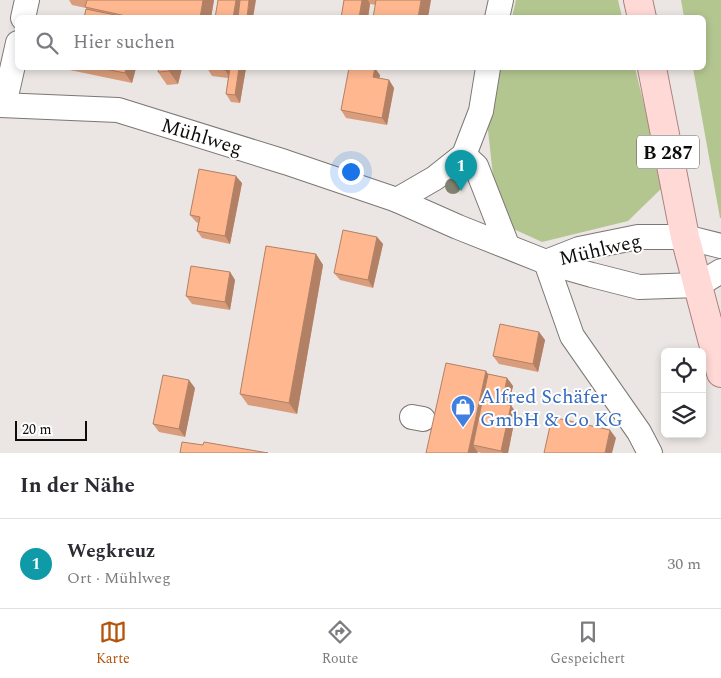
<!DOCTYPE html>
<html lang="de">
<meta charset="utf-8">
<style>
:root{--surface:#fff;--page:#f7f7f7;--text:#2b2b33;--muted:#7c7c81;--line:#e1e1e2;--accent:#b45309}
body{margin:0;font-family:Spectral,serif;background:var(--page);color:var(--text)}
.controls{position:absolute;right:15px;bottom:15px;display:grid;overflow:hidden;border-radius:8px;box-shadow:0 2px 8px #0003}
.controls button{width:45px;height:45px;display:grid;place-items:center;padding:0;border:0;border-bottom:1px solid var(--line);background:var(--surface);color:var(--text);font:25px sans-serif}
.scale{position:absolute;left:15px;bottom:12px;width:72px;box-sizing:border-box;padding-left:5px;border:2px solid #0e0c0b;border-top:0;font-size:14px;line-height:18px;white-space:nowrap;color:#0e0c0b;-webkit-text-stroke:4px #fff;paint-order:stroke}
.you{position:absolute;left:350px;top:171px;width:18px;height:18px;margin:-12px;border:4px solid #fff;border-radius:50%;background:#1a73e8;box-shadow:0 0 0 8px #1a73e833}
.badge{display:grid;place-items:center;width:32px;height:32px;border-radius:50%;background:var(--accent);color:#fff;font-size:16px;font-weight:700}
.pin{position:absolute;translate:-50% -41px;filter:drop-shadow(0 1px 2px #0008)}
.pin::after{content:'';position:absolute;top:26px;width:18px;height:15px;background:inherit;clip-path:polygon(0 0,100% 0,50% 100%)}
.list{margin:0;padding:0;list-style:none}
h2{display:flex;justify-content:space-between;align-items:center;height:65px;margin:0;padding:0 20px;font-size:21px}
h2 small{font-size:16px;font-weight:400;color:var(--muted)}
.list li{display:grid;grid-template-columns:32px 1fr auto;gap:15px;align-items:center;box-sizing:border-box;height:90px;padding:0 20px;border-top:1px solid var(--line)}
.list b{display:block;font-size:19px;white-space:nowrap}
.list p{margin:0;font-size:16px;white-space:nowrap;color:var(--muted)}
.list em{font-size:16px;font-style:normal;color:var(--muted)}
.icon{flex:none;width:28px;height:28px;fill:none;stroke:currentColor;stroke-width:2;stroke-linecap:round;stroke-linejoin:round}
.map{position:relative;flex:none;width:721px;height:453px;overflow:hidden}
.search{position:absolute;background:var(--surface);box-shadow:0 2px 8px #0003;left:15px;right:15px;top:15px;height:55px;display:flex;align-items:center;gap:12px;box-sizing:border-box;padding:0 18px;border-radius:8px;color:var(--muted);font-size:19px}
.sheet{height:155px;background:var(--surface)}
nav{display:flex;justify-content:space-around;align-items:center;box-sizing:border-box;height:70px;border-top:1px solid var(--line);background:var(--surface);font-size:14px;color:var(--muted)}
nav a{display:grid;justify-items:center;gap:2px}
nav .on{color:var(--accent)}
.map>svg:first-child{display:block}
.green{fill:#b4c690}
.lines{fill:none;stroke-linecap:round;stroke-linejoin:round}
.minor-casing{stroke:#7b7774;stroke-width:26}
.major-casing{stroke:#aa807d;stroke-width:30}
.minor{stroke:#fff;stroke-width:24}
.major{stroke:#fed9d6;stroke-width:28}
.tree{fill:#808270}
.wall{fill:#da9d7b}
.shaded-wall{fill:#b28064}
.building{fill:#feb78f;stroke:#b28064}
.labels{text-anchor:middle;stroke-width:4;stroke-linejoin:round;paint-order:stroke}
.shield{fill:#fff;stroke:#565554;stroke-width:1}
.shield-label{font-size:19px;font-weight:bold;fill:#0e0c0b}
.street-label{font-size:20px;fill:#0e0c0b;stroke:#fff}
.shop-label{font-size:20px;fill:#366cbe;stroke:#fff;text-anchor:start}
</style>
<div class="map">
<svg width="721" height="453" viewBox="0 0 721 453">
<rect width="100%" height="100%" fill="#ebe6e3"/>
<!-- green -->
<g class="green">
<path d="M 516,0 L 618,0 L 622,17 L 512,17 Z"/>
<path d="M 681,0 L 721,0 L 721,218 L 720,218 L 693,68 L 704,68 L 704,18 L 684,17 Z"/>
<path d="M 500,68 L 635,68 L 664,186 L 628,221 L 542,242 L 498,222 L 487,121 Z"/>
</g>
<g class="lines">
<defs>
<g id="minor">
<path d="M 23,18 L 27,0"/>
<path d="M 497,18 L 501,0"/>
<path d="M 0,105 L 118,110 L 285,162 L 397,200 L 458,227 L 546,262 L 592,275 L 639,287 L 698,285 L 721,271"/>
<path d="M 4,105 L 18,43"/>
<path d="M 464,155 L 476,166 L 507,245"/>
<path d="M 397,200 L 435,178 L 464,155 L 481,111 L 488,68"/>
<path d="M 546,262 L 572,336 L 639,432 L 650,453"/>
<path d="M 546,262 L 579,249 L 638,237 L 685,237 L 721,246"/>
<path d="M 412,417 L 423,419"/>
</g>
<g id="major">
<path d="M 638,0 L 642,18"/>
<path d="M 652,68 L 685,237 L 721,373"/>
</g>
</defs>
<!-- minor casing -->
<use href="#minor" class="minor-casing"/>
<!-- major casing -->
<use href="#major" class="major-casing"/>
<!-- minor -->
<use href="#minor" class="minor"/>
<!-- major -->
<use href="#major" class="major"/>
</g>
<!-- trees -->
<circle class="tree" cx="453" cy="186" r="8"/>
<!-- wall -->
<g class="wall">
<path d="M 69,0 L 214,0 L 211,18 L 84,18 L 86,9 L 86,8 L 72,5 Z"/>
<path d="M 344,0 L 431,0 L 376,5 L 370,4 L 368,18 L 341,18 Z"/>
<path d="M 64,68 L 136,68 L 132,83 L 65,69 Z"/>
<path d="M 182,68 L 178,84 L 167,85 L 158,72 Z"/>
<path d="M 207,68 L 246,68 L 240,103 L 231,102 L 226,94 L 228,78 L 212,76 Z"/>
<path d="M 380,75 L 379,79 L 389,80 L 394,88 L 387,125 L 346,118 L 341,110 Z"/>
<path d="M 242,183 L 230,244 L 202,238 L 197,231 L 198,223 L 196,222 L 190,215 Z"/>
<path d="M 377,237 L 383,244 L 373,288 L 340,280 L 334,273 Z"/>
<path d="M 316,254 L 323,265 L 297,414 L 248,405 L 240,394 Z"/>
<path d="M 230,272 L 235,280 L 230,310 L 192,304 L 186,296 Z"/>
<path d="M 539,332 L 545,340 L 538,372 L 499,364 L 493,356 Z"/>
<path d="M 486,371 L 488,374 L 507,378 L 513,386 L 509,405 L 516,413 L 508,453 L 481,453 L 478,452 L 478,453 L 426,453 Z"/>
<path d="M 195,388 L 185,437 L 159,432 L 153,424 Z"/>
</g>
<!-- shaded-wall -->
<g class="shaded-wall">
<path d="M 203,0 L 214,0 L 211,18 L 200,18 Z"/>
<path d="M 236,0 L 243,0 L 240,18 L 233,18 Z"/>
<path d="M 249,0 L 256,0 L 253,18 L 247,18 Z"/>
<path d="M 362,0 L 368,0 L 370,4 L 368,18 L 359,18 Z"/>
<path d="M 421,0 L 431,0 L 428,18 L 418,18 Z"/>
<path d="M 126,68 L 136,68 L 132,83 L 125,73 Z"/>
<path d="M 170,68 L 182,68 L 178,84 L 169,71 Z"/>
<path d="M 225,68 L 232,68 L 230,78 L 225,70 Z"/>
<path d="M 239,68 L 246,68 L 240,103 L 235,95 Z"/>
<path d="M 375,68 L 380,75 L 378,85 L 373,77 Z"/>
<path d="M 389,80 L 394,88 L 387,125 L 382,118 Z"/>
<path d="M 236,176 L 242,183 L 230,244 L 225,236 Z"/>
<path d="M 377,237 L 383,244 L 373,288 L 368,280 Z"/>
<path d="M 316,254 L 323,265 L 297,414 L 289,403 Z"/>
<path d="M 230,272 L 235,280 L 230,310 L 225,302 Z"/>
<path d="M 539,332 L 545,340 L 538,372 L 533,364 Z"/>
<path d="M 486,371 L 493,382 L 473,445 L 478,453 L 468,453 Z"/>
<path d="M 507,378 L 513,386 L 507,411 L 502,404 Z"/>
<path d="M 189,380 L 195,388 L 185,437 L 179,429 Z"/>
<path d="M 511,405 L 516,413 L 508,453 L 503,453 L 501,451 Z"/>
<path d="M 610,430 L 616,438 L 612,453 L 605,453 Z"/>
</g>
<!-- building -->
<g class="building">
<path d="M 87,0 L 203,0 L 200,18 L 191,18 L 182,16 L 182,18 L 135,18 L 85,7 Z"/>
<path d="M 218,0 L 236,0 L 233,18 L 215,18 Z"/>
<path d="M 240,0 L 249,0 L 247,18 L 238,18 Z"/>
<path d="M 344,0 L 362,0 L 359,18 L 341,18 Z"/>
<path d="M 376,0 L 421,0 L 418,18 L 373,18 Z"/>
<path d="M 86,9 L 129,18 L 84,18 Z"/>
<path d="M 100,68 L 126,68 L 125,73 Z"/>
<path d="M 159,68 L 170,68 L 169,71 L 158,72 Z"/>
<path d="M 207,68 L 225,68 L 225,70 Z"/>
<path d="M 230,68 L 239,68 L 235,95 L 226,94 Z"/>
<path d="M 349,68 L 375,68 L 373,77 L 389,80 L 382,118 L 341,110 Z"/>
<path d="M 199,169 L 236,176 L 225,236 L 197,231 L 200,217 L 190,215 Z"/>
<path d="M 343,230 L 377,237 L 368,280 L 334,273 Z"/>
<path d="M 266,246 L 316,254 L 289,403 L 240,394 Z"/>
<path d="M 191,266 L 230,272 L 225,302 L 186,296 Z"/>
<path d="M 500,324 L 539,332 L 533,364 L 493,356 Z"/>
<path d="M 446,363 L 486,371 L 468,453 L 426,453 Z"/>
<path d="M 488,374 L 507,378 L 502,404 L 511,405 L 501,451 L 473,445 Z"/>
<path d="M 163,375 L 189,380 L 179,429 L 153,424 Z"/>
<path d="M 552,417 L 610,430 L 605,453 L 544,453 Z"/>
<path d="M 182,442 L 203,445 L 204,442 L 268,453 L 180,453 Z"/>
</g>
<!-- icons -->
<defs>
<symbol id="shop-pin" viewBox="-11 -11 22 30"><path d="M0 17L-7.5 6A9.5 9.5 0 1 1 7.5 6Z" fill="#3f7fe0" stroke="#fff"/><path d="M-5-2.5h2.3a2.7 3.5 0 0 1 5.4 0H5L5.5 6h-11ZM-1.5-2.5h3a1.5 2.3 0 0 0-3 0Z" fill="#fff"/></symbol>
</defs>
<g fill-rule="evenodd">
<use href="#shop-pin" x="449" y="393" width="28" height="38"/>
</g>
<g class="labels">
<!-- shield labels -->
<rect class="shield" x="637" y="135.5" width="62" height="33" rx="4"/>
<g class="shield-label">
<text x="668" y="159">B 287</text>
</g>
<!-- street labels -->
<g class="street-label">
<text transform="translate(202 136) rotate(17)" y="7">Mühlweg</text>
<text transform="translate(600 249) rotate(-13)" y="7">Mühlweg</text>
</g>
<!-- shop labels -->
<g class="shop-label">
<text x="480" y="403">Alfred Schäfer<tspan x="480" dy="23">GmbH &amp; Co KG</tspan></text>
</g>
</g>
</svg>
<div class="controls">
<button><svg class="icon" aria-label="locate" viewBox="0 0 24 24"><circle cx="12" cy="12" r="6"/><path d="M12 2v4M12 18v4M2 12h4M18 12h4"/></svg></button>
<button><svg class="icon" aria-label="layers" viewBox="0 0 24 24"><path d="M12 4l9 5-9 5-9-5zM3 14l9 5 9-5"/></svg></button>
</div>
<div class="scale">20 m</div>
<div class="you"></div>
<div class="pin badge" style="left:461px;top:191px;background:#0f9aa8">1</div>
<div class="search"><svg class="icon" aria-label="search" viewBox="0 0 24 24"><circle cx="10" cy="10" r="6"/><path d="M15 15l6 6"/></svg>Hier suchen</div>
</div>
<section class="sheet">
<h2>In der Nähe<small></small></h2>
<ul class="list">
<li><span class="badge" style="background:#0f9aa8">1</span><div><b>Wegkreuz</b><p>Ort · Mühlweg</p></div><em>30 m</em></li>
</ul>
</section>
<nav>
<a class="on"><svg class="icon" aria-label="map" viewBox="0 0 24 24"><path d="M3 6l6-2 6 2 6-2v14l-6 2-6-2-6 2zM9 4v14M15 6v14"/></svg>Karte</a>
<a><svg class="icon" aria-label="directions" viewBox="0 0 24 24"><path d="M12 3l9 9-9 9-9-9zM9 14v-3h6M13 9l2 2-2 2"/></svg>Route</a>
<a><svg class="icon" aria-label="saved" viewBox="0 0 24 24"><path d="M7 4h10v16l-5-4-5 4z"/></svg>Gespeichert</a>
</nav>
